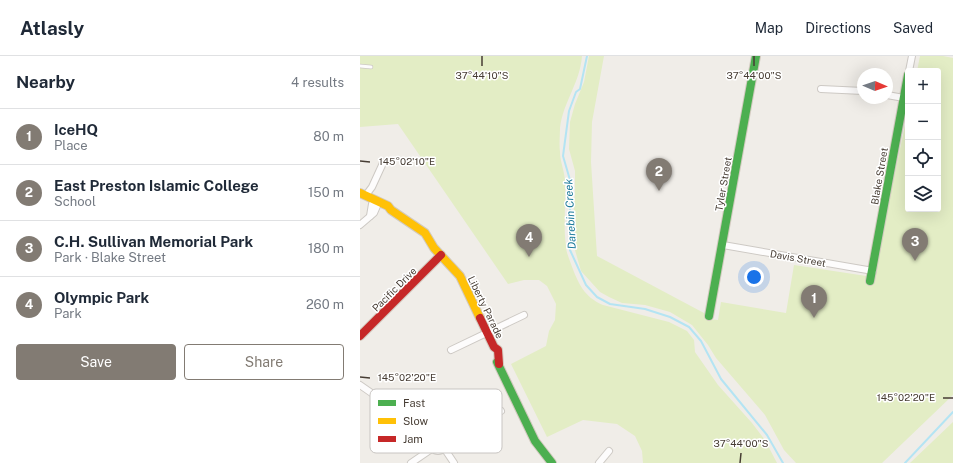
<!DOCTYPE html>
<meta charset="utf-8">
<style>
:root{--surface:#fff;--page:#f2f2f3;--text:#1f2937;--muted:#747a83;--line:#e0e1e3;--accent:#827b73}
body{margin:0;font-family:"Public Sans",sans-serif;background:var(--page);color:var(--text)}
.controls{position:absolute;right:12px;top:12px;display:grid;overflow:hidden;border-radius:4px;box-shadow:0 4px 16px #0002}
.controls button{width:36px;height:36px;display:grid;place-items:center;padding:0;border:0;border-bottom:1px solid var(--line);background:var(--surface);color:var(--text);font:20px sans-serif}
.compass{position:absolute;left:497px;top:12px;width:36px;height:36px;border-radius:50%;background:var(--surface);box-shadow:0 4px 16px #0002;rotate:92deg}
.you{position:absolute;left:394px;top:221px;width:14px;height:14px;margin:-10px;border:3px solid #fff;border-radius:50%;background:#1a73e8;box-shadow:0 0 0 6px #1a73e833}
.badge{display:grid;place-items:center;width:26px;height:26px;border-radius:50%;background:var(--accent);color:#fff;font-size:13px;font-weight:700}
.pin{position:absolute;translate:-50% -33px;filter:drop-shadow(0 1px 2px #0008)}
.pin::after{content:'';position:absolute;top:21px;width:14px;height:12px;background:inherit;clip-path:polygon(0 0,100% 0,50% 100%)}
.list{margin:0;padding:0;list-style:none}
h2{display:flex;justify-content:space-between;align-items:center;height:52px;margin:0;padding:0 16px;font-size:17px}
h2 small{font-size:13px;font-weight:400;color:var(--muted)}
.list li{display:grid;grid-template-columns:26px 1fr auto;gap:12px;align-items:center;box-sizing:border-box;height:56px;padding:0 16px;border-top:1px solid var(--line)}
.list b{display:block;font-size:15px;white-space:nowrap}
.list p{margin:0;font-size:13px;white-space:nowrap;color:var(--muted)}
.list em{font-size:13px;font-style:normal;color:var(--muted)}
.actions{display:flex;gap:8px;padding:12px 16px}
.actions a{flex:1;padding:9px 0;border:1px solid var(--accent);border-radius:4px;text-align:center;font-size:14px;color:var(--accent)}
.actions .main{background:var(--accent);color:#fff}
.icon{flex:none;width:22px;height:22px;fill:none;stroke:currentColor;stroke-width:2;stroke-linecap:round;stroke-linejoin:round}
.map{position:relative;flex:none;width:593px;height:407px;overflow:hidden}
header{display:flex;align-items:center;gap:24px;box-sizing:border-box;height:56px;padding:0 20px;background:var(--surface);border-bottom:1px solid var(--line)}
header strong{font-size:19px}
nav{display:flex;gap:22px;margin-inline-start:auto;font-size:14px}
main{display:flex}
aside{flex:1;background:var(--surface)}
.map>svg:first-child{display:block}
.green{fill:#e3edc5}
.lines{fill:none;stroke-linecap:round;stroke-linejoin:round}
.stream{stroke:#b4e4f3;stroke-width:2}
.lane-casing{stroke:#cdc9c4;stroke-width:4.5}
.street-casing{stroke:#cdc9c4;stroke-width:8}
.fast-casing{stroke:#d2cabf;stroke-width:10}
.slow-casing{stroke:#d2cabf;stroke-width:10}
.jam-casing{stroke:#d2cabf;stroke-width:10}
.lane{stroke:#fdfcfc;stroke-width:3}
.street{stroke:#fdfcfc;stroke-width:6}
.fast{stroke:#4caf50;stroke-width:8}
.slow{stroke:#ffc107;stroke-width:8}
.jam{stroke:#c62828;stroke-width:8}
.ticks{fill:none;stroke:#473d34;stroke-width:1.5}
.labels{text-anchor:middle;stroke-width:3;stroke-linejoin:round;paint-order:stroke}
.street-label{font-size:10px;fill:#473d34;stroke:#fff}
.water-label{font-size:11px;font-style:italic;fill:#1e7b9c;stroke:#fff}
.key{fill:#fff;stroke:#c8c5c2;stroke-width:1}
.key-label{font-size:11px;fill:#473d34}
.ticks-label{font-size:10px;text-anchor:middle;fill:#473d34;stroke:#fff;stroke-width:3;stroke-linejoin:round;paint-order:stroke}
</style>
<header>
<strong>Atlasly</strong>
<nav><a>Map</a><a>Directions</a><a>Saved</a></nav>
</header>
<main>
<aside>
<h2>Nearby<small>4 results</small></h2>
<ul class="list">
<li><span class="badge">1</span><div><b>IceHQ</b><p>Place</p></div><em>80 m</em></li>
<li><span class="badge">2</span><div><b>East Preston Islamic College</b><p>School</p></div><em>150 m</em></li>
<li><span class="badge">3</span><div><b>C.H. Sullivan Memorial Park</b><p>Park · Blake Street</p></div><em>180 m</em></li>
<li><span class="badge">4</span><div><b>Olympic Park</b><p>Park</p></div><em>260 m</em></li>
</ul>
<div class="actions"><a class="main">Save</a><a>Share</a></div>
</aside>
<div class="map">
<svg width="593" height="407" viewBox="0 0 593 407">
<rect width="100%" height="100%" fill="#f0ede8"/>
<!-- green -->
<g class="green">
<path d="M 0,0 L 222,0 C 220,27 203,46 200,72 C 200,79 199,88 200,96 C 200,106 205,116 205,126 C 206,147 203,169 206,190 C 206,196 209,202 211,208 C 218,227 224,241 243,249 L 309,266 L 327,275 L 334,284 L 335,296 L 358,329 L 392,367 L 405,384 L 417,407 L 283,407 L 282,395 L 275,380 L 257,368 L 223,364 L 187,381 L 151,308 L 186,290 L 189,275 L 195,264 L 196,248 L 187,230 L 179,224 L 164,224 L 148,228 L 38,68 L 0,71 Z"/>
<path d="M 229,0 L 246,0 L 244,0 L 232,66 L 231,106 L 237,200 L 344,257 L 349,263 L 358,264 L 361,246 L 426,257 L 434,209 L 513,221 L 548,55 L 548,153 L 578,153 L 578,15 L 557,15 L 560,0 L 583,0 L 593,2 L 593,339 L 522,407 L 436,407 L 424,394 L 405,359 L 356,302 L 348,289 L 332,269 L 310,256 L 285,249 L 262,247 L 249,241 L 240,236 L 221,215 L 215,194 L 213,166 L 215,137 L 215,115 L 209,93 L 210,66 L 215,48 L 224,26 Z"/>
<path d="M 593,366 L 593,407 L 550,407 Z"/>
</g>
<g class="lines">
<!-- stream -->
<g class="stream">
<path d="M 227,0 L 220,33 L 216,36 L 209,55 L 203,100 L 210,124 L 210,194 L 226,229 L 237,241 L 250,248 L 285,253 L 310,261 L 329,271 L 341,285 L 361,323 L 407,379 L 423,407"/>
<path d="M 545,407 L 593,356"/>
</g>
<defs>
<path id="lane" d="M 0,10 L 11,11"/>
<g id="street">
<path d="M 549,15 L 552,0"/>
<path d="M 461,33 L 503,35"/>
<path d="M 527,39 L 544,42"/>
<path d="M 6,139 L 12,131 L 23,107"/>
<path d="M 10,160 L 12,148"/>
<path d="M 0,169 L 14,157 L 17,150"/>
<path d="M 363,189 L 513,215"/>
<path d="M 91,294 L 164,259"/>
<path d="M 0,329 L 69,377 L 73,383"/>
<circle cx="78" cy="388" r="7"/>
<path d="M 84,384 L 141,355"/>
<path d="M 84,392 L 94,407"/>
<path d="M 51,407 L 73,392"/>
<path d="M 239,407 L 249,395"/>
</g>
<g id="fast">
<path d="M 510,225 L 548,19"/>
<path d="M 349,260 L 396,0"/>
<path d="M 137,306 L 175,385 L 192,407"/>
</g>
<path id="slow" d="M 0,137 L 28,150 L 31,154 L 65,177 L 74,192 L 100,220 L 120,262"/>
<g id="jam">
<path d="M 120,262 L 134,291 L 138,294 L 139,308"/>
<path d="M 0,280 L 81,199"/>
</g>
</defs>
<!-- lane casing -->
<use href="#lane" class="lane-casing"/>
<!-- street casing -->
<use href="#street" class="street-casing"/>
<!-- fast casing -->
<use href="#fast" class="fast-casing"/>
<!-- slow casing -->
<use href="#slow" class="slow-casing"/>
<!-- jam casing -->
<use href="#jam" class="jam-casing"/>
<!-- lane -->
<use href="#lane" class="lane"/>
<!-- street -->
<use href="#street" class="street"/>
<!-- fast -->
<use href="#fast" class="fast"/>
<!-- slow -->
<use href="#slow" class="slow"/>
<!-- jam -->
<use href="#jam" class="jam"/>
</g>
<!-- ticks -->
<path class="ticks" d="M 122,10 L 122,0M 394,10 L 394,0M 0,105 L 10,106M 0,321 L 10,322M 583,342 L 593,342M 380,407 L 381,397"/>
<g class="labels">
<!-- street labels -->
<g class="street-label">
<text transform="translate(519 120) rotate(-80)" y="4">Blake Street</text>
<text transform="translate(363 128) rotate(-80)" y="4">Tyler Street</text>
<text transform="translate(438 202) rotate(10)" y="4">Davis Street</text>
<text transform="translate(34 233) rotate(-45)" y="4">Pacific Drive</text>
<text transform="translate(126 251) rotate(64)" y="4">Liberty Parade</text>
</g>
<!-- water labels -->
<g class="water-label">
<text transform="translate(210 158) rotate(-93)" y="4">Darebin Creek</text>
</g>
</g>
<!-- legend -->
<rect x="10" y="333" width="132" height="64" rx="6" class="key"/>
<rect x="18" y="344" width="18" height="6" fill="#4caf50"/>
<rect x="18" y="362" width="18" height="6" fill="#ffc107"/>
<rect x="18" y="380" width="18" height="6" fill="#c62828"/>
<g class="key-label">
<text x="43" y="351">Fast</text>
<text x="43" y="369">Slow</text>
<text x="43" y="387">Jam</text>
</g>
<g class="ticks-label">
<text x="122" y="23">37°44'10"S</text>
<text x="394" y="23">37°44'00"S</text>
<text x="47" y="109">145°02'10"E</text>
<text x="47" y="325">145°02'20"E</text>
<text x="546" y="345">145°02'20"E</text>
<text x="381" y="391">37°44'00"S</text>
</g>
</svg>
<div class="controls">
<button>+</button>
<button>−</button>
<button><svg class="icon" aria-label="locate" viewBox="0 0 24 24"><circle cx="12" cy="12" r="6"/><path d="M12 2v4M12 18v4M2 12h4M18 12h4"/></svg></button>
<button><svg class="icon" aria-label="layers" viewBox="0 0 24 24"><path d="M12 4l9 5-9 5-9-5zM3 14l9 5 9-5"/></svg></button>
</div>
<svg class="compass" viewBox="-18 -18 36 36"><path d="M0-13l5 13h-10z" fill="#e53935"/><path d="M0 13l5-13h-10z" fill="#747a83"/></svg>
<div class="you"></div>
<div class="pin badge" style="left:454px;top:262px">1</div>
<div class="pin badge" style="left:299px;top:135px">2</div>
<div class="pin badge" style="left:555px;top:205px">3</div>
<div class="pin badge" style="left:169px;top:201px">4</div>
</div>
</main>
